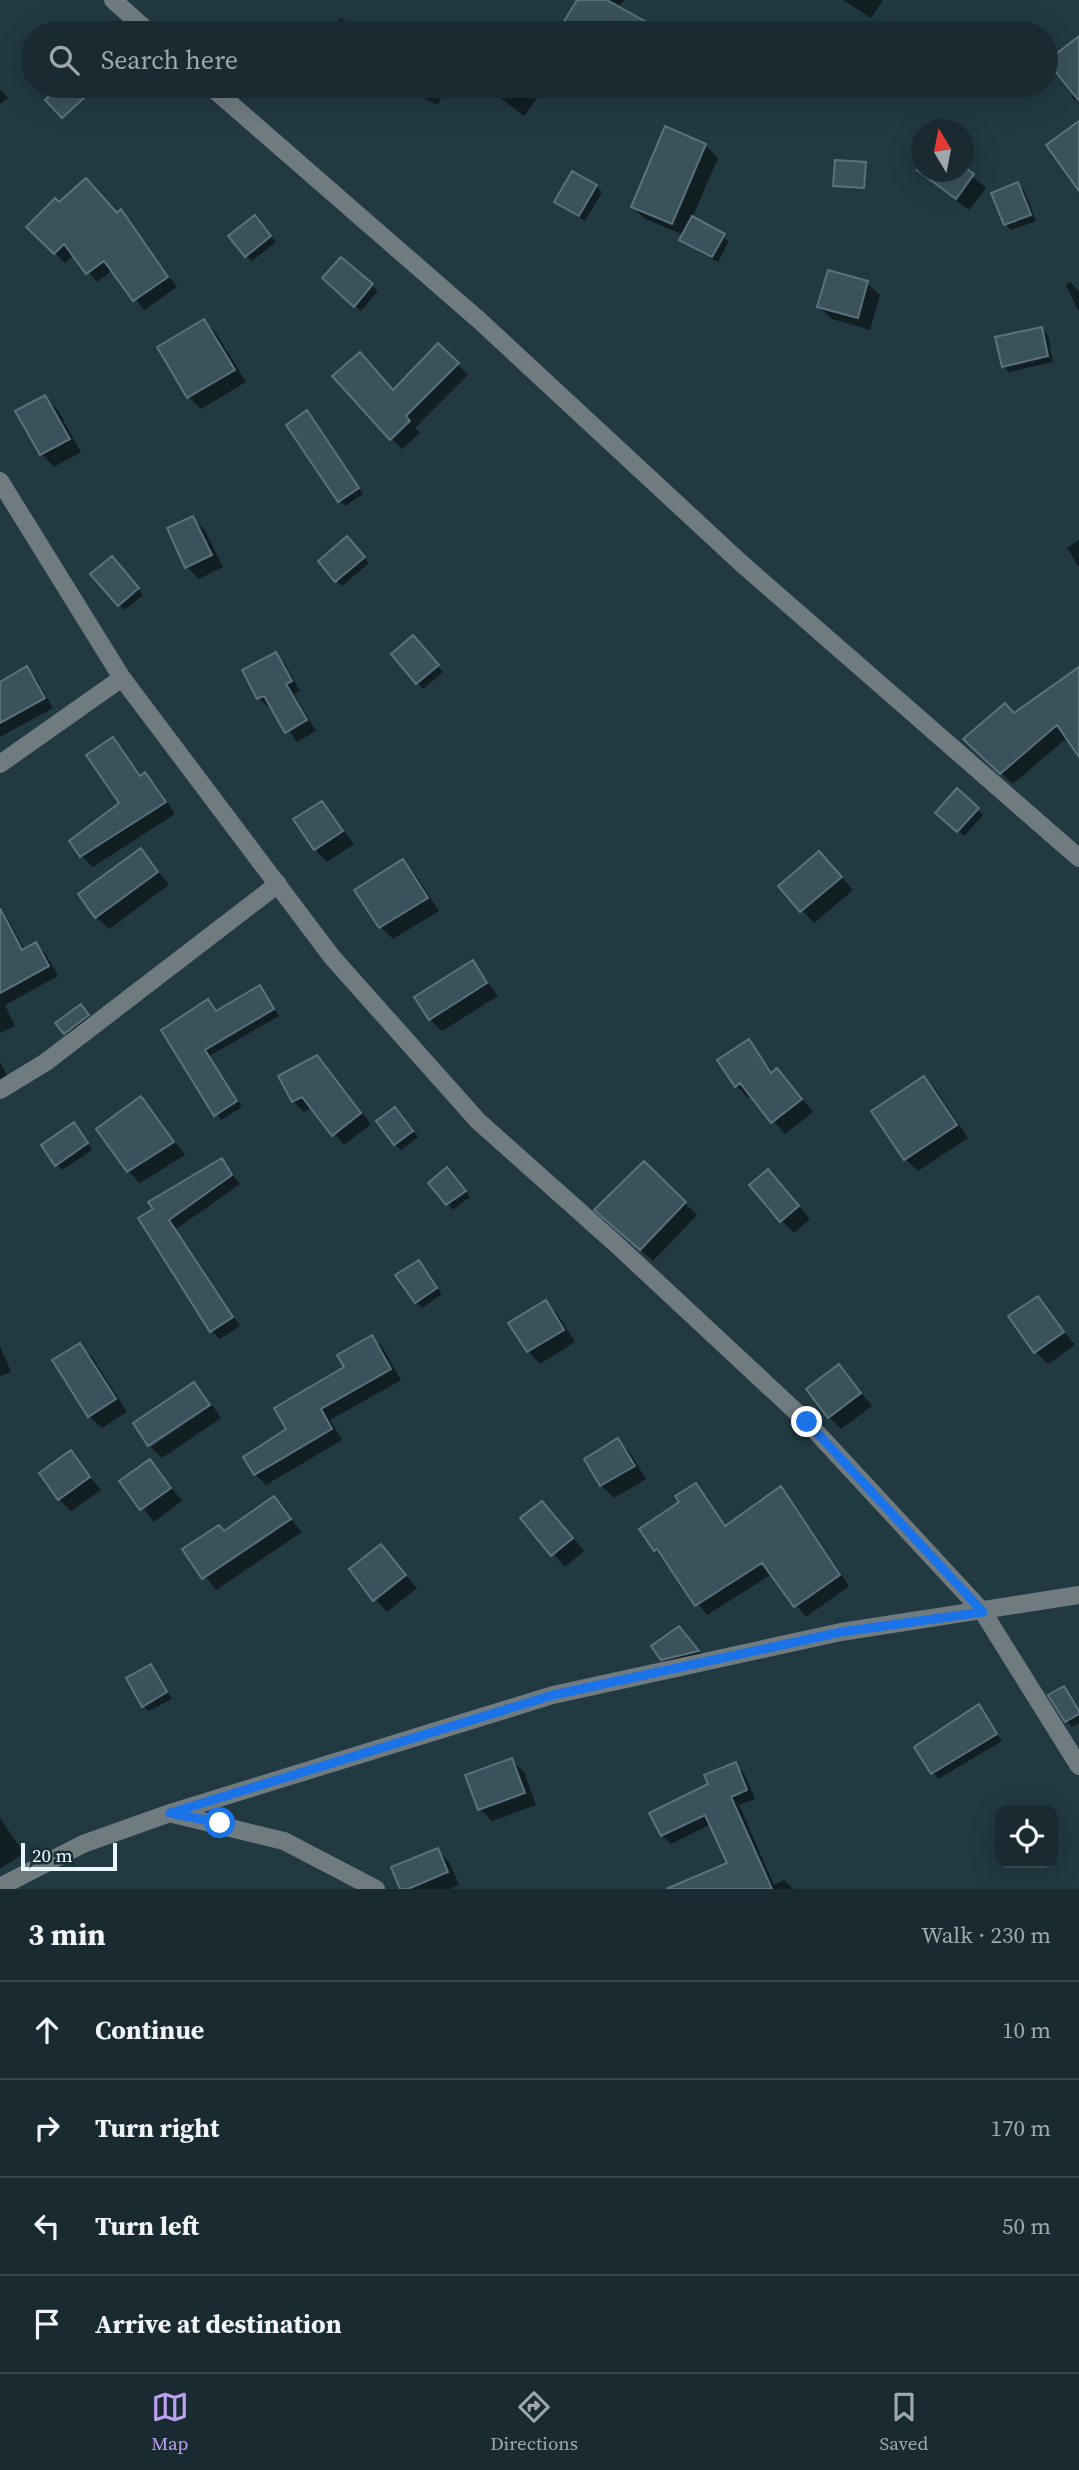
<!DOCTYPE html>
<meta charset="utf-8">
<style>
:root{--surface:#192b31;--page:#223339;--text:#f1f3f6;--muted:#9fa7ab;--line:#37474d;--accent:#bca0f2}
body{margin:0;font-family:"Source Serif 4",serif;background:var(--page);color:var(--text)}
.controls{position:absolute;right:21px;bottom:21px;display:grid;overflow:hidden;border-radius:14px;box-shadow:0 7px 28px #0002}
.controls button{width:63px;height:63px;display:grid;place-items:center;padding:0;border:0;border-bottom:2px solid var(--line);background:var(--surface);color:var(--text);font:35px sans-serif}
.compass{position:absolute;left:911px;top:119px;width:63px;height:63px;border-radius:50%;background:var(--surface);box-shadow:0 7px 28px #0002;rotate:350deg}
.scale{position:absolute;left:21px;bottom:18px;width:96px;box-sizing:border-box;padding-left:7px;border:4px solid #eaf8fd;border-top:0;font-size:19px;line-height:24px;white-space:nowrap;color:#eaf8fd;-webkit-text-stroke:5px #172e37;paint-order:stroke}
.stop{position:absolute;width:21px;height:21px;margin:-16px;border:5px solid #1a73e8;border-radius:50%;background:#fff}
.stop.end{background:#1a73e8;border-color:#fff;box-shadow:0 2px 7px #0008}
.list{margin:0;padding:0;list-style:none}
h2{display:flex;justify-content:space-between;align-items:center;height:91px;margin:0;padding:0 28px;font-size:30px}
h2 small{font-size:23px;font-weight:400;color:var(--muted)}
.list li{display:grid;grid-template-columns:46px 1fr auto;gap:21px;align-items:center;box-sizing:border-box;height:98px;padding:0 28px;border-top:2px solid var(--line)}
.list b{display:block;font-size:26px;white-space:nowrap}
.list em{font-size:23px;font-style:normal;color:var(--muted)}
.icon{flex:none;width:38px;height:38px;fill:none;stroke:currentColor;stroke-width:2;stroke-linecap:round;stroke-linejoin:round}
.map{position:relative;flex:none;width:1079px;height:1889px;overflow:hidden}
.search{position:absolute;background:var(--surface);box-shadow:0 7px 28px #0002;left:21px;right:21px;top:21px;height:77px;display:flex;align-items:center;gap:18px;box-sizing:border-box;padding:0 24px;border-radius:38px;color:var(--muted);font-size:26px}
.sheet{height:483px;background:var(--surface)}
nav{display:flex;justify-content:space-around;align-items:center;box-sizing:border-box;height:98px;border-top:2px solid var(--line);background:var(--surface);font-size:19px;color:var(--muted)}
nav a{display:grid;justify-items:center;gap:4px}
nav .on{color:var(--accent)}
.map>svg:first-child{display:block}
.shadow{fill:#0007}
.building{fill:#3a525b;stroke:#59727c;stroke-width:2}
.lines{fill:none;stroke-linecap:round;stroke-linejoin:round}
.minor{stroke:#707b7f;stroke-width:18}
.route{stroke:#1a73e8;stroke-width:9}
</style>
<div class="map">
<svg width="1079" height="1889" viewBox="0 0 1079 1889">
<rect width="100%" height="100%" fill="#213941"/>
<path class="shadow" d="M 579,0 L 625,0 L 617,8 L 663,33 L 559,33 Z
M 843,0 L 883,0 L 871,18 Z
M 341,18 L 358,33 L 327,33 Z
M 853,24 L 878,29 L 883,33 L 852,33 Z
M 1079,50 L 1079,104 L 1071,96 L 1075,93 Z
M 120,86 L 132,86 L 126,92 Z
M 397,86 L 447,86 L 438,105 Z
M 485,86 L 533,86 L 541,93 L 524,116 Z
M 0,89 L 8,98 L 0,104 Z
M 705,145 L 718,158 L 692,218 L 729,241 L 718,262 L 687,245 L 681,240 L 684,235 L 645,219 L 633,207 Z
M 922,167 L 922,172 L 964,172 L 964,169 L 986,188 L 969,210 L 932,182 L 919,170 Z
M 1018,184 L 1024,190 L 1036,221 L 1011,230 L 1005,224 Z
M 596,186 L 602,192 L 585,221 L 556,202 Z
M 59,205 L 117,215 L 121,212 L 177,287 L 144,310 L 113,270 L 97,282 L 74,254 L 65,263 L 29,227 Z
M 260,223 L 276,242 L 252,261 L 246,255 Z
M 1070,282 L 1079,292 L 1079,312 L 1066,285 Z
M 867,283 L 880,295 L 870,330 L 832,319 L 819,307 Z
M 330,284 L 372,285 L 378,291 L 361,311 Z
M 204,321 L 216,333 L 246,382 L 201,409 L 189,397 Z
M 1042,329 L 1048,335 L 1053,362 L 1009,372 L 1003,366 Z
M 438,345 L 468,375 L 415,428 L 420,433 L 402,449 L 391,438 L 393,391 Z
M 44,397 L 57,409 L 81,452 L 54,467 L 42,454 L 18,412 Z
M 307,412 L 363,494 L 345,506 L 339,500 Z
M 193,518 L 205,531 L 223,567 L 199,579 L 187,567 Z
M 1079,540 L 1079,567 L 1067,548 Z
M 353,544 L 369,563 L 342,586 L 336,580 Z
M 117,564 L 143,595 L 125,610 L 119,605 Z
M 419,643 L 443,672 L 423,689 L 393,655 Z
M 276,654 L 285,664 L 300,691 L 294,694 L 316,731 L 297,742 L 272,706 L 269,708 L 259,698 Z
M 27,668 L 36,678 L 53,708 L 0,737 L 0,684 Z
M 1079,681 L 1079,747 L 1068,737 L 1013,784 L 977,751 L 1015,715 Z
M 113,739 L 142,776 L 145,774 L 156,785 L 175,814 L 93,867 L 82,856 L 121,804 Z
M 957,791 L 983,815 L 964,836 L 943,818 Z
M 322,804 L 354,844 L 327,862 L 315,849 Z
M 141,850 L 169,885 L 109,929 L 96,917 Z
M 403,861 L 415,874 L 439,911 L 393,939 L 381,927 L 357,890 Z
M 831,865 L 853,890 L 814,923 L 780,886 Z
M 0,905 L 25,950 L 36,945 L 46,954 L 58,976 L 5,1005 L 15,1026 L 0,1033 Z
M 472,962 L 498,996 L 442,1031 L 430,1019 Z
M 260,987 L 279,1016 L 209,1056 L 242,1107 L 221,1120 L 163,1031 L 208,1001 L 217,1013 Z
M 87,1012 L 93,1021 L 71,1039 L 65,1033 Z
M 748,1041 L 774,1073 L 777,1071 L 789,1083 L 813,1112 L 785,1134 L 752,1096 L 748,1098 L 736,1085 Z
M 316,1057 L 371,1124 L 344,1145 L 312,1107 L 304,1112 L 293,1101 Z
M 0,1062 L 12,1085 L 0,1094 Z
M 923,1078 L 936,1090 L 968,1138 L 918,1171 L 905,1159 Z
M 141,1099 L 185,1155 L 140,1183 L 128,1171 Z
M 395,1109 L 418,1137 L 401,1150 L 395,1144 Z
M 79,1130 L 92,1150 L 62,1170 L 56,1164 Z
M 221,1160 L 240,1184 L 176,1229 L 240,1326 L 220,1339 L 211,1330 L 140,1219 Z
M 644,1163 L 697,1215 L 653,1261 L 609,1222 Z
M 453,1175 L 470,1197 L 453,1210 L 430,1183 Z
M 780,1184 L 810,1219 L 794,1233 L 782,1221 Z
M 418,1262 L 442,1294 L 422,1308 L 416,1302 Z
M 1037,1298 L 1075,1345 L 1048,1364 L 1036,1352 Z
M 545,1302 L 558,1315 L 575,1342 L 540,1364 L 528,1351 Z
M 372,1337 L 383,1348 L 401,1380 L 330,1420 L 342,1440 L 266,1485 L 255,1474 L 288,1429 Z
M 79,1345 L 92,1357 L 127,1412 L 102,1428 L 89,1416 Z
M 0,1346 L 11,1372 L 0,1376 Z
M 839,1366 L 872,1406 L 841,1429 L 829,1417 Z
M 212,1405 L 221,1418 L 162,1458 L 151,1447 Z
M 618,1440 L 630,1453 L 646,1479 L 614,1498 L 601,1485 L 586,1460 Z
M 70,1453 L 101,1490 L 71,1511 L 59,1499 Z
M 150,1461 L 182,1501 L 154,1522 L 122,1482 Z
M 696,1485 L 727,1527 L 781,1488 L 791,1499 L 849,1586 L 806,1617 L 772,1574 L 707,1615 L 655,1550 Z
M 273,1498 L 302,1532 L 216,1590 L 185,1550 L 225,1532 Z
M 554,1515 L 584,1551 L 565,1567 L 523,1519 Z
M 381,1546 L 417,1588 L 387,1612 L 375,1599 Z
M 679,1628 L 691,1640 L 709,1664 L 675,1671 L 662,1659 Z
M 151,1666 L 172,1699 L 149,1711 L 143,1706 Z
M 1064,1688 L 1079,1709 L 1079,1723 L 1072,1727 L 1050,1695 Z
M 978,1706 L 1002,1741 L 938,1779 L 917,1747 Z
M 511,1760 L 524,1772 L 536,1805 L 492,1821 L 480,1809 Z
M 735,1764 L 744,1773 L 755,1799 L 739,1805 L 774,1885 L 784,1880 L 793,1889 L 664,1889 L 729,1864 L 711,1824 L 671,1844 L 662,1835 L 710,1785 Z
M 0,1818 L 24,1853 L 0,1869 Z
M 437,1850 L 449,1862 L 459,1885 L 449,1889 L 402,1889 Z"/>
<path class="building" d="M 577,0 L 607,0 L 666,33 L 557,33 Z
M 1079,36 L 1079,101 L 1047,61 Z
M 60,86 L 97,86 L 62,118 L 45,100 Z
M 1079,121 L 1079,191 L 1046,145 Z
M 665,126 L 706,144 L 672,224 L 631,207 Z
M 835,160 L 866,162 L 864,188 L 833,186 Z
M 921,164 L 921,172 L 963,172 L 963,166 L 974,174 L 956,199 L 917,170 Z
M 572,171 L 597,185 L 579,216 L 554,202 Z
M 86,178 L 117,213 L 121,209 L 168,277 L 133,301 L 104,261 L 86,274 L 64,244 L 54,254 L 26,227 L 55,198 L 59,202 Z
M 1018,182 L 1031,215 L 1004,225 L 991,193 Z
M 255,215 L 271,236 L 245,257 L 228,236 Z
M 692,216 L 725,234 L 712,257 L 679,240 Z
M 341,257 L 373,284 L 354,307 L 322,278 Z
M 828,270 L 868,281 L 858,318 L 817,307 Z
M 204,319 L 235,370 L 187,398 L 157,347 Z
M 1042,327 L 1048,356 L 1002,367 L 995,337 Z
M 438,343 L 459,363 L 406,416 L 410,421 L 390,440 L 332,376 L 360,352 L 393,390 Z
M 45,395 L 70,439 L 40,455 L 15,411 Z
M 307,410 L 359,488 L 338,502 L 286,425 Z
M 193,516 L 212,555 L 185,568 L 167,528 Z
M 347,536 L 365,557 L 335,582 L 318,561 Z
M 112,556 L 139,588 L 118,606 L 90,574 Z
M 413,635 L 439,665 L 416,684 L 391,654 Z
M 276,652 L 292,681 L 286,684 L 307,720 L 285,733 L 264,696 L 257,699 L 242,670 Z
M 27,666 L 45,698 L 0,723 L 0,682 Z
M 1079,667 L 1079,757 L 1057,725 L 1000,774 L 963,739 L 1005,703 L 1014,713 Z
M 113,737 L 140,776 L 145,772 L 166,802 L 80,857 L 69,841 L 119,803 L 86,755 Z
M 957,788 L 979,808 L 957,832 L 935,813 Z
M 322,801 L 343,831 L 314,850 L 293,819 Z
M 141,848 L 158,872 L 95,918 L 78,894 Z
M 819,851 L 842,877 L 800,912 L 778,886 Z
M 403,859 L 428,898 L 379,928 L 354,890 Z
M 0,908 L 22,950 L 36,942 L 49,966 L 0,993 Z
M 473,960 L 487,983 L 429,1020 L 414,997 Z
M 260,985 L 274,1009 L 205,1050 L 237,1101 L 214,1116 L 161,1030 L 208,999 L 216,1011 Z
M 81,1004 L 89,1015 L 64,1034 L 55,1023 Z
M 749,1039 L 771,1073 L 777,1068 L 802,1099 L 771,1123 L 740,1083 L 735,1087 L 717,1060 Z
M 317,1055 L 361,1113 L 332,1136 L 302,1097 L 292,1102 L 278,1076 Z
M 924,1076 L 957,1125 L 904,1160 L 871,1111 Z
M 141,1096 L 174,1142 L 127,1172 L 96,1129 Z
M 395,1107 L 413,1131 L 394,1145 L 376,1121 Z
M 74,1122 L 88,1143 L 55,1166 L 41,1145 Z
M 222,1158 L 232,1175 L 169,1220 L 233,1317 L 210,1332 L 138,1218 L 153,1209 L 148,1202 Z
M 644,1161 L 686,1202 L 640,1250 L 594,1210 Z
M 447,1167 L 466,1191 L 446,1205 L 428,1183 Z
M 768,1169 L 799,1206 L 780,1222 L 749,1185 Z
M 419,1260 L 437,1288 L 415,1303 L 395,1275 Z
M 1038,1296 L 1064,1332 L 1034,1353 L 1008,1316 Z
M 546,1300 L 564,1330 L 527,1352 L 508,1323 Z
M 372,1335 L 391,1369 L 321,1409 L 332,1429 L 254,1475 L 243,1457 L 286,1429 L 274,1408 L 344,1367 L 337,1355 Z
M 80,1343 L 116,1399 L 88,1417 L 52,1360 Z
M 839,1364 L 861,1393 L 828,1418 L 806,1389 Z
M 194,1382 L 210,1405 L 148,1446 L 133,1423 Z
M 618,1438 L 635,1466 L 600,1486 L 584,1459 Z
M 71,1450 L 90,1477 L 58,1500 L 39,1473 Z
M 150,1459 L 171,1488 L 140,1510 L 119,1481 Z
M 696,1483 L 725,1526 L 781,1486 L 840,1575 L 794,1607 L 762,1563 L 695,1606 L 657,1549 L 654,1551 L 639,1529 L 679,1502 L 675,1496 Z
M 274,1496 L 291,1519 L 202,1579 L 182,1549 L 219,1525 L 224,1531 Z
M 542,1501 L 573,1538 L 551,1556 L 520,1518 Z
M 381,1544 L 406,1575 L 373,1601 L 349,1569 Z
M 679,1626 L 699,1651 L 661,1660 L 651,1646 Z
M 151,1664 L 167,1692 L 142,1707 L 126,1678 Z
M 1064,1686 L 1079,1711 L 1079,1714 L 1065,1722 L 1048,1695 Z
M 979,1704 L 997,1734 L 931,1774 L 914,1747 Z
M 512,1758 L 525,1793 L 478,1810 L 465,1775 Z
M 736,1762 L 747,1790 L 731,1797 L 772,1889 L 666,1889 L 727,1863 L 705,1815 L 661,1836 L 649,1813 L 708,1784 L 704,1775 Z
M 438,1848 L 448,1872 L 408,1889 L 400,1889 L 391,1867 Z"/>
<g class="lines">
<path class="minor" d="M 113,0 L 150,33
M 210,86 L 480,321 L 741,563 L 1079,858
M 0,481 L 122,678 L 332,957 L 478,1121 L 616,1244 L 807,1422 L 983,1612 L 1079,1766
M 0,764 L 122,678
M 0,1090 L 46,1062 L 278,884
M 173,1814 L 284,1841 L 376,1889
M 0,1887 L 83,1844 L 170,1813 L 553,1695 L 841,1632 L 1079,1595"/>
</g>
<g class="lines">
<path class="route" d="M 220,1823 L 170,1813 L 553,1695 L 841,1632 L 983,1612 L 807,1422"/>
</g>
</svg>
<div class="controls">
<button><svg class="icon" aria-label="locate" viewBox="0 0 24 24"><circle cx="12" cy="12" r="6"/><path d="M12 2v4M12 18v4M2 12h4M18 12h4"/></svg></button>
</div>
<svg class="compass" viewBox="-18 -18 36 36"><path d="M0-13l5 13h-10z" fill="#e53935"/><path d="M0 13l5-13h-10z" fill="#9fa7ab"/></svg>
<div class="scale">20 m</div>
<div class="stop" style="left:220px;top:1823px"></div>
<div class="stop end" style="left:807px;top:1422px"></div>
<div class="search"><svg class="icon" aria-label="search" viewBox="0 0 24 24"><circle cx="10" cy="10" r="6"/><path d="M15 15l6 6"/></svg>Search here</div>
</div>
<section class="sheet">
<h2>3 min<small>Walk · 230 m</small></h2>
<ul class="list">
<li><svg class="icon" aria-label="ahead" viewBox="0 0 24 24"><path d="M12 20V5M6 11l6-6 6 6"/></svg><div><b>Continue</b></div><em>10 m</em></li>
<li><svg class="icon" aria-label="right" viewBox="0 0 24 24"><path d="M7 20v-9h11M14 6l5 5-5 5"/></svg><div><b>Turn right</b></div><em>170 m</em></li>
<li><svg class="icon" aria-label="left" viewBox="0 0 24 24"><path d="M17 20v-9H6M10 6l-5 5 5 5"/></svg><div><b>Turn left</b></div><em>50 m</em></li>
<li><svg class="icon" aria-label="arrive" viewBox="0 0 24 24"><path d="M6 21V4h12l-3 4 3 4H6"/></svg><div><b>Arrive at destination</b></div></li>
</ul>
</section>
<nav>
<a class="on"><svg class="icon" aria-label="map" viewBox="0 0 24 24"><path d="M3 6l6-2 6 2 6-2v14l-6 2-6-2-6 2zM9 4v14M15 6v14"/></svg>Map</a>
<a><svg class="icon" aria-label="directions" viewBox="0 0 24 24"><path d="M12 3l9 9-9 9-9-9zM9 14v-3h6M13 9l2 2-2 2"/></svg>Directions</a>
<a><svg class="icon" aria-label="saved" viewBox="0 0 24 24"><path d="M7 4h10v16l-5-4-5 4z"/></svg>Saved</a>
</nav>
